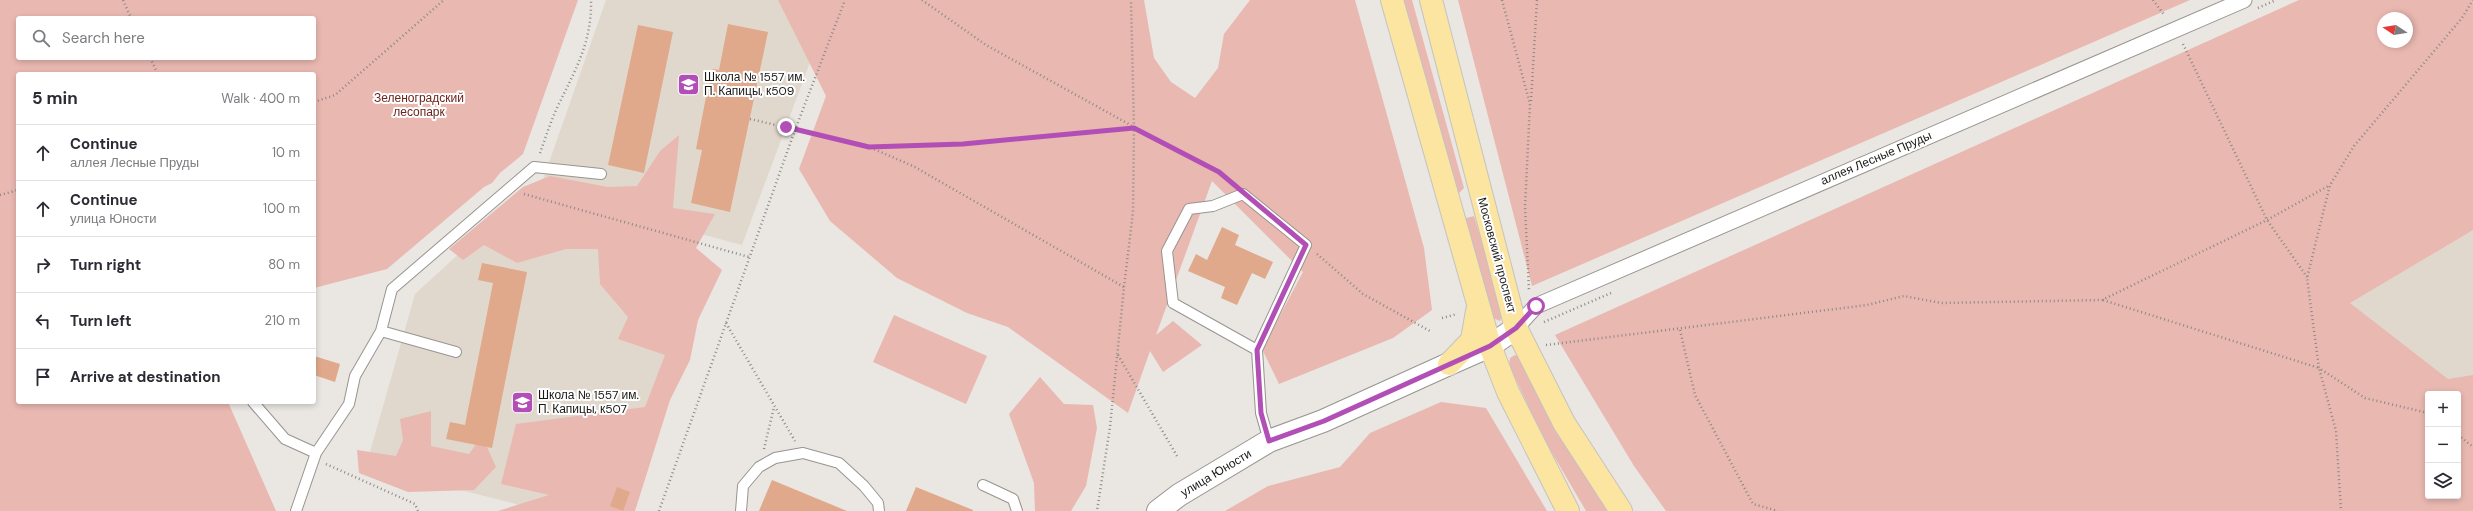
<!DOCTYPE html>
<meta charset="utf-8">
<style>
:root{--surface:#fff;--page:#f2f2f3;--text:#2b2b33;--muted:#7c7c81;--line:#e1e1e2}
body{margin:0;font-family:"DM Sans",sans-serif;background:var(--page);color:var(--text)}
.controls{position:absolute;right:12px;bottom:12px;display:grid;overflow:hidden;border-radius:4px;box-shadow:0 2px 6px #0003}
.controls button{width:36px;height:36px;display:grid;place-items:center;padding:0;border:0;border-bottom:1px solid var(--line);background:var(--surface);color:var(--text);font:20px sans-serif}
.compass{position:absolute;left:2377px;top:12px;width:36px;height:36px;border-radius:50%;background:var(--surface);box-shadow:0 2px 6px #0003;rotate:282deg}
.stop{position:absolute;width:12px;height:12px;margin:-9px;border:3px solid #b24fb6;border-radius:50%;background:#fff}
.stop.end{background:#b24fb6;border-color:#fff;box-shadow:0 1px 4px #0008}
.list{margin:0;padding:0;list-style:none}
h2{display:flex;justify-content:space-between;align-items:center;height:52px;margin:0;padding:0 16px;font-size:17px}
h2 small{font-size:13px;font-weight:400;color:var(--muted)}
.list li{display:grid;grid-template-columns:26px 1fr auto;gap:12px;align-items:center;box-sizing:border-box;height:56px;padding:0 16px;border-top:1px solid var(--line)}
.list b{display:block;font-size:15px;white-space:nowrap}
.list p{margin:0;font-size:13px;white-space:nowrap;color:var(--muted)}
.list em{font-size:13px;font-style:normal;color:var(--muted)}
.icon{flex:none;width:22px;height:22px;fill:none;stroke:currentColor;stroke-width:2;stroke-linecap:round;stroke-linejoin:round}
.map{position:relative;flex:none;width:2473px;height:511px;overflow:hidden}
.search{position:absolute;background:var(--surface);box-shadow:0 2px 6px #0003;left:16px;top:16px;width:300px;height:44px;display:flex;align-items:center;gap:10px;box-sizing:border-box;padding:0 14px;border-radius:4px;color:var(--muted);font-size:15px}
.panel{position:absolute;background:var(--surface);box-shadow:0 2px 6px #0003;left:16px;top:72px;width:300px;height:332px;border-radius:4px}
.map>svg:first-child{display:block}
.built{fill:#e1d8cd}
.green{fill:#e9b8b1;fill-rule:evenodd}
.building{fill:#e0a98b}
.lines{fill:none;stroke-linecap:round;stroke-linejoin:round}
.service-casing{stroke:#989490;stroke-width:12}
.pedestrian-casing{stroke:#989490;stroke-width:17}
.tertiary-casing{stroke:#989490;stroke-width:24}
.primary-casing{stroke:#c3c3c2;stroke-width:24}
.path{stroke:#8b8985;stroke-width:2.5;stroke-dasharray:1 3;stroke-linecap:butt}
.service{stroke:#fff;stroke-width:10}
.pedestrian{stroke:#fff;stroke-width:15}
.tertiary{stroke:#fff;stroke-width:22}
.primary{stroke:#fbe5a0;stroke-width:22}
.route{stroke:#b24fb6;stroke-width:5}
.labels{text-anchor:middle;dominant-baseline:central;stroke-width:4;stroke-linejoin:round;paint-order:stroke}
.poi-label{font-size:12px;fill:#191816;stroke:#fff;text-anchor:start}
.park-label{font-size:12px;fill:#6d231d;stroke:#fff}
.street-label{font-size:12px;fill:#191816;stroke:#fff}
</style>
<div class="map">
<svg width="2473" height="511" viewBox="0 0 2473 511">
<rect width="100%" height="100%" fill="#eae6e1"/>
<path class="built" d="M 606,0 L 833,0 L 742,245 L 539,191 Z
M 2473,120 L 2473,410 L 2458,394 L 2428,394 L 2314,363 L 2359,209 Z
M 512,205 L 707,258 L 625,511 L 543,511 L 366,466 L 415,294 Z"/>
<path class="green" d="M 0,0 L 578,0 L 523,154 L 500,173 L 492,183 L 484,187 L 387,269 L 314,288 L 314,74 L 18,74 L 18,402 L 228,402 L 276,511 L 0,511 ZM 18,18 L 314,18 L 314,58 L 18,58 Z
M 778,0 L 1144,0 L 1154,58 L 1171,82 L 1195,98 L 1218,68 L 1224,34 L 1250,0 L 1355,0 L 1424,248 L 1432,310 L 1393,338 L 1279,384 L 1262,349 L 1303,272 L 1212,181 L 1156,335 L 1173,321 L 1202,345 L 1163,372 L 1150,351 L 1128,413 L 1008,327 L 967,313 L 897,278 L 830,221 L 799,169 L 826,96 Z
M 1402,0 L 1412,0 L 1464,188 L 1459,193 L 1455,191 Z
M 1458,0 L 2190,0 L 1532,286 Z
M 2299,0 L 2473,0 L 2473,230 L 2350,303 L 2448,379 L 2473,375 L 2473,511 L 1666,511 L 1634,466 L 1555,335 ZM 2383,18 L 2407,18 L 2407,42 L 2383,42 ZM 2428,394 L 2458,394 L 2458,496 L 2428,496 Z
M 679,135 L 673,208 L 715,214 L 696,248 L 722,270 L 698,320 L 690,360 L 670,400 L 635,511 L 498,511 L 549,495 L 501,484 L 516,424 L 645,407 L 665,355 L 618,339 L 628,317 L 600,284 L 598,249 L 566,249 L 517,263 L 484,245 L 463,260 L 449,249 L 523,187 L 550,176 L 608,187 L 637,186 L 660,151 Z
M 1474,216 L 1503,312 L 1500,321 L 1493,318 L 1463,219 Z
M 894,315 L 987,356 L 966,404 L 873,362 Z
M 1515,355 L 1522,358 L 1607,505 L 1606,511 L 1586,511 L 1544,439 L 1509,365 L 1510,358 Z
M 1040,377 L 1064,404 L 1093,405 L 1097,428 L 1086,486 L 1071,511 L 1035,511 L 1034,483 L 1009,414 Z
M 1441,402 L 1486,408 L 1547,511 L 1225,511 L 1268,486 L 1340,467 L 1370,433 Z
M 431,411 L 431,446 L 469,454 L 482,436 L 496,467 L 474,490 L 408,492 L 359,473 L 357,450 L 396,456 L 403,440 L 400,419 Z"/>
<path class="building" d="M 728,24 L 768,32 L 730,212 L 691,203 L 702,150 L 696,149 L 705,102 L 713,69 L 719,70 Z
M 638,25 L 673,32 L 644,173 L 608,165 Z
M 1222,227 L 1239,235 L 1235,245 L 1273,262 L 1265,279 L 1252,273 L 1237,305 L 1221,298 L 1225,287 L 1188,271 L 1196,254 L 1207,260 Z
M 482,263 L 527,272 L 492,448 L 446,439 L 450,422 L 465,425 L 493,283 L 478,280 Z
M 314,356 L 340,364 L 335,382 L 314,375 Z
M 772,480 L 847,511 L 759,511 Z
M 617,487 L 630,492 L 623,511 L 610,506 Z
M 916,487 L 973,510 L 973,511 L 906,511 Z"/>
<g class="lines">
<defs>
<path id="service" d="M 381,331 L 456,352
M 1257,350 L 1306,245 L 1243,194 L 1213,206 L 1189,209 L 1167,251 L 1173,303 L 1257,350 L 1261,413 L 1269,441
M 253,402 L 285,439 L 316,453
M 983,485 L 1013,499 L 1017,511
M 296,511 L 316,453 L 349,404 L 355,376 L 381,331 L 392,289 L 534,167 L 601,174
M 741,511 L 743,486 L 759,467 L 775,458 L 803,453 L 839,463 L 864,486 L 878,503 L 879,511"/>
<path id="pedestrian" d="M 1516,328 L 1536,306 L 2244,0"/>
<path id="tertiary" d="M 1158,511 L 1179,495 L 1269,441 L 1323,421 L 1449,364 L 1490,346 L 1516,328"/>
<path id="primary" d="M 1392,0 L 1490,346 L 1508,392 L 1568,511
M 1431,0 L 1516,328 L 1564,423 L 1621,511
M 1449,364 L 1472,340 L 1477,311"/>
</defs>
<use href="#service" class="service-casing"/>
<use href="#pedestrian" class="pedestrian-casing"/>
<use href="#tertiary" class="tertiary-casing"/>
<use href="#primary" class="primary-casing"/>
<path class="path" d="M 123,0 L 131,18
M 922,0 L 986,45 L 1134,127
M 1502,0 L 1530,104 L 1525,207 L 1529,291
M 2153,0 L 2165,16
M 2258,8 L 2276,0
M 2183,44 L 2267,220 L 2307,277
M 150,58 L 158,74
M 1531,101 L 1537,0
M 314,102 L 335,95 L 444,0
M 750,119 L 869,147 L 913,166 L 1124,287 L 1110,427 L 1097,511
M 871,147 L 963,144 L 1134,128 L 1219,172 L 1232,184
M 540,153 C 545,139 550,124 556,110 C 574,72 592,44 591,0
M 524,194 L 749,257
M 0,195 L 18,190
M 1317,254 L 1363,294 L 1430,331
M 1124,287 L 1133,212 L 1134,128 L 1131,0
M 2103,300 L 2319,368 L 2336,431 L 2341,511
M 1442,318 L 1457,314
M 1544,322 L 1611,293
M 726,323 L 795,441
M 1680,330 L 1695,395 L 1753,504 L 1778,511
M 1546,345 L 1867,305 L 1904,296 L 1941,303 L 2102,300 L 2267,220 L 2330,185
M 1118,355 L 1177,456
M 2428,413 L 2365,398 L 2319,368 L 2307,278 L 2330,185 L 2354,146 L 2462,18 L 2473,0
M 2458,435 L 2473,447
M 764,449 L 774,407
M 326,464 L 415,504 L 418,511
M 659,511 L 795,130 L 845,0"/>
<use href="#service" class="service"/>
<use href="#pedestrian" class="pedestrian"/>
<use href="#tertiary" class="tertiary"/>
<use href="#primary" class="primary"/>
</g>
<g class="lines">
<path class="route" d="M 786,127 L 869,147 L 963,144 L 1134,128 L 1219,172 L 1306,245 L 1257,350 L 1261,413 L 1269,441 L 1324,421 L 1490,346 L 1516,328 L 1536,306"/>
</g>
<defs>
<symbol id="school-square" viewBox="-11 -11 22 22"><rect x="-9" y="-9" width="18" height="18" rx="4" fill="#b24fb6" stroke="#fff"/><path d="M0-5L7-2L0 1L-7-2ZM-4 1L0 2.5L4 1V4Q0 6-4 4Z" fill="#fff"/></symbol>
</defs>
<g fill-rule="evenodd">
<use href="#school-square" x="676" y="72" width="25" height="25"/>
<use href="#school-square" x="510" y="390" width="25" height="25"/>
</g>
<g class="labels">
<g class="poi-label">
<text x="704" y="77">Школа № 1557 им.<tspan x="704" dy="14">П. Капицы, к509</tspan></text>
<text x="538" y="395">Школа № 1557 им.<tspan x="538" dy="14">П. Капицы, к507</tspan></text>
</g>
<g class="park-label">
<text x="419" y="98">Зеленоградский<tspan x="419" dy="14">лесопарк</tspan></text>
</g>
<g class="street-label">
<text transform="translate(1876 158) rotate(-23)">аллея Лесные Пруды</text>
<text transform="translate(1497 255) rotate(75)">Московский проспект</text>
<text transform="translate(1216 473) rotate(-31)">улица Юности</text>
</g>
</g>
</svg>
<div class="controls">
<button>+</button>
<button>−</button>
<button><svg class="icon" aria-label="layers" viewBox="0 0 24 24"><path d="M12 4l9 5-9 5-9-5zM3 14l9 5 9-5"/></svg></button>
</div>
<svg class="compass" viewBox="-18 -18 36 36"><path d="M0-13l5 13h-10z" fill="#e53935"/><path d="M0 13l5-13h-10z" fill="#7c7c81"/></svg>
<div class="stop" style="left:1536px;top:306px"></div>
<div class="stop end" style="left:786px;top:127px"></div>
<div class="search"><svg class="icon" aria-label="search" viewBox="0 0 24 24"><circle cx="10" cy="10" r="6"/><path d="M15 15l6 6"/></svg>Search here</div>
<section class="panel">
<h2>5 min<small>Walk · 400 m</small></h2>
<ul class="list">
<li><svg class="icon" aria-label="ahead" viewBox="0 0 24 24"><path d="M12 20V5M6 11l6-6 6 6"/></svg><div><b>Continue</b><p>аллея Лесные Пруды</p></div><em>10 m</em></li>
<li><svg class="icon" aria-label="ahead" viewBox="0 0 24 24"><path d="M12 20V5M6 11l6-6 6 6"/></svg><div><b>Continue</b><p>улица Юности</p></div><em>100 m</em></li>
<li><svg class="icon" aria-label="right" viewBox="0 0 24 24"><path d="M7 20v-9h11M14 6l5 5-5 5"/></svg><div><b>Turn right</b></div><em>80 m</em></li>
<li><svg class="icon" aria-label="left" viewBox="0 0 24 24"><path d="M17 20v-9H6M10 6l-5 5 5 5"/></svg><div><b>Turn left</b></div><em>210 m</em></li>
<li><svg class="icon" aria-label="arrive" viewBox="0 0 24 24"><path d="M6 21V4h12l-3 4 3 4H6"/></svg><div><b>Arrive at destination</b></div></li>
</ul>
</section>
</div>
